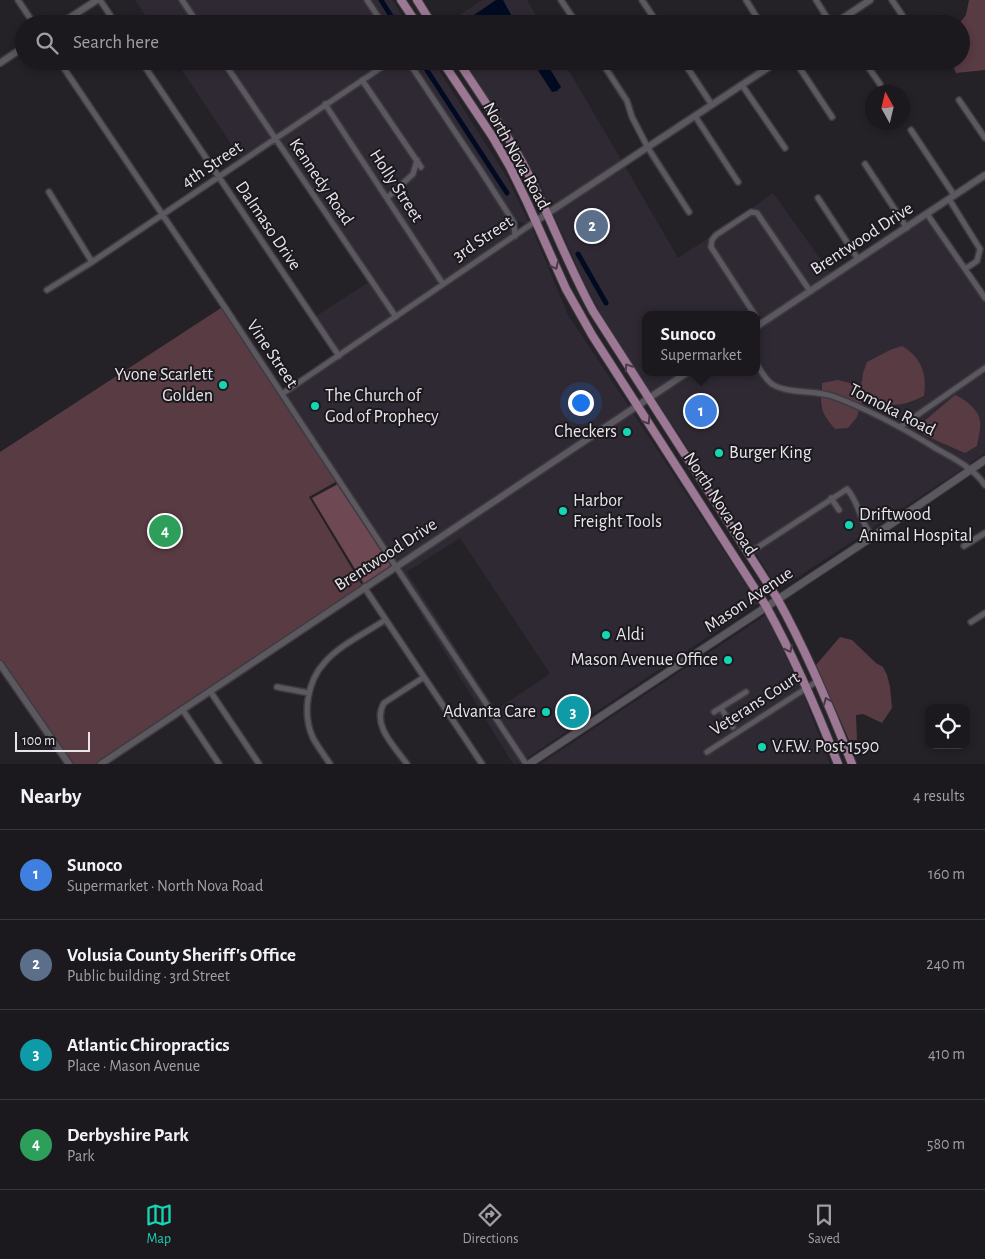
<!DOCTYPE html>
<meta charset="utf-8">
<style>
:root{--surface:#1b191d;--page:#242226;--text:#f1f3f6;--muted:#a0a0a4;--line:#39383b;--accent:#15d5b3}
body{margin:0;font-family:"Alegreya Sans",sans-serif;background:var(--page);color:var(--text)}
.controls{position:absolute;right:15px;bottom:15px;display:grid;overflow:hidden;border-radius:10px;box-shadow:0 2px 8px #0003}
.controls button{width:45px;height:45px;display:grid;place-items:center;padding:0;border:0;border-bottom:1px solid var(--line);background:var(--surface);color:var(--text);font:25px sans-serif}
.compass{position:absolute;left:865px;top:85px;width:45px;height:45px;border-radius:50%;background:var(--surface);box-shadow:0 2px 8px #0003;rotate:352deg}
.scale{position:absolute;left:15px;bottom:12px;width:75px;box-sizing:border-box;padding-left:5px;border:2px solid #e7e5e9;border-top:0;font-size:14px;line-height:18px;white-space:nowrap;color:#e7e5e9;-webkit-text-stroke:4px #1b181e;paint-order:stroke}
.you{position:absolute;left:580px;top:402px;width:18px;height:18px;margin:-12px;border:4px solid #fff;border-radius:50%;background:#1a73e8;box-shadow:0 0 0 8px #1a73e833}
.badge{display:grid;place-items:center;width:32px;height:32px;border-radius:50%;background:var(--accent);color:#fff;font-size:16px;font-weight:700}
.pin{position:absolute;translate:-50% -50%;border:2px solid #fff;box-shadow:0 1px 5px #0006}
.popup{position:absolute;left:642px;top:311px;width:118px;height:65px;box-sizing:border-box;display:grid;place-content:center;border-radius:10px;background:var(--surface);filter:drop-shadow(0 1px 4px #0005);font-size:16px;white-space:nowrap;color:var(--muted)}
.popup b{font-size:19px;color:var(--text)}
.popup::after{content:'';position:absolute;left:50%;top:100%;margin-left:-10px;border:10px solid transparent;border-top-color:var(--surface)}
.list{margin:0;padding:0;list-style:none}
h2{display:flex;justify-content:space-between;align-items:center;height:65px;margin:0;padding:0 20px;font-size:21px}
h2 small{font-size:16px;font-weight:400;color:var(--muted)}
.list li{display:grid;grid-template-columns:32px 1fr auto;gap:15px;align-items:center;box-sizing:border-box;height:90px;padding:0 20px;border-top:1px solid var(--line)}
.list b{display:block;font-size:19px;white-space:nowrap}
.list p{margin:0;font-size:16px;white-space:nowrap;color:var(--muted)}
.list em{font-size:16px;font-style:normal;color:var(--muted)}
.icon{flex:none;width:28px;height:28px;fill:none;stroke:currentColor;stroke-width:2;stroke-linecap:round;stroke-linejoin:round}
.map{position:relative;flex:none;width:985px;height:764px;overflow:hidden}
.search{position:absolute;background:var(--surface);box-shadow:0 2px 8px #0003;left:15px;right:15px;top:15px;height:55px;display:flex;align-items:center;gap:12px;box-sizing:border-box;padding:0 18px;border-radius:28px;color:var(--muted);font-size:19px}
.sheet{height:425px;background:var(--surface)}
nav{display:flex;justify-content:space-around;align-items:center;box-sizing:border-box;height:70px;border-top:1px solid var(--line);background:var(--surface);font-size:14px;color:var(--muted)}
nav a{display:grid;justify-items:center;gap:2px}
nav .on{color:var(--accent)}
.map>svg:first-child{display:block}
.built{fill:#2f2934;fill-rule:evenodd}
.green{fill:#593b43}
.forest{fill:#6e4852}
.water{fill:#000b22}
.lines{fill:none;stroke-linecap:round;stroke-linejoin:round}
.canal{stroke:#000b22;stroke-width:5}
.minor-casing{stroke:#3e3b40;stroke-width:8}
.tertiary-casing{stroke:#3e3b40;stroke-width:9}
.secondary-casing{stroke:#3e3b40;stroke-width:9}
.primary-casing{stroke:#3e3b40;stroke-width:10}
.minor{stroke:#5c5860;stroke-width:5}
.tertiary{stroke:#5c5860;stroke-width:6}
.secondary{stroke:#5c5860;stroke-width:7}
.primary{stroke:#9c7895;stroke-width:8}
.oneway{stroke:#483a48}
.poi-dot{fill:#15d5b3;stroke:#1b181e;stroke-width:2}
.labels{text-anchor:middle;dominant-baseline:central;stroke-width:4;stroke-linejoin:round;paint-order:stroke}
.street-label{font-size:18px;fill:#e7e5e9;stroke:#1b181e}
.poi-label{font-size:18px;fill:#e7e5e9;stroke:#1b181e;text-anchor:start}
</style>
<div class="map">
<svg width="985" height="764" viewBox="0 0 985 764">
<rect width="100%" height="100%" fill="#242127"/>
<path class="built" d="M 135,0 L 179,0 L 195,24 L 151,24 Z
M 185,0 L 364,0 L 380,24 L 201,24 Z
M 370,0 L 392,0 L 408,24 L 386,24 Z
M 482,0 L 496,0 L 461,24 L 446,24 Z
M 503,0 L 527,0 L 541,24 L 516,24 Z
M 176,61 L 220,61 L 271,138 L 241,159 Z
M 226,61 L 385,61 L 276,135 Z
M 396,61 L 405,61 L 479,172 L 511,223 L 512,228 L 512,234 L 444,280 L 329,105 L 362,84 L 421,171 L 425,167 L 366,81 Z
M 411,61 L 433,61 L 508,179 L 529,223 L 526,224 L 515,220 L 483,169 Z
M 462,61 L 532,61 L 553,92 L 561,87 L 545,61 L 563,61 L 622,161 L 550,208 L 540,182 Z
M 325,108 L 440,283 L 397,314 L 279,140 Z
M 625,166 L 678,258 L 713,235 L 710,240 L 709,249 L 752,315 L 646,315 L 646,372 L 683,372 L 651,393 L 602,316 L 584,282 L 553,213 Z
M 773,193 L 831,274 L 811,287 L 759,211 L 750,210 L 738,218 Z
M 752,215 L 756,216 L 806,290 L 762,319 L 714,246 L 718,238 Z
M 927,218 L 985,303 L 985,365 L 900,423 L 861,404 L 873,400 L 893,405 L 910,403 L 924,396 L 863,373 L 861,387 L 822,383 L 822,391 L 789,386 L 774,382 L 766,374 L 756,358 L 756,330 Z
M 532,228 L 568,315 L 630,408 L 396,562 L 286,395 L 396,321 Z
M 369,282 L 392,317 L 339,352 L 316,316 Z
M 756,368 L 762,377 L 773,388 L 788,392 L 821,396 L 820,407 L 857,417 L 859,410 L 869,413 L 899,429 L 964,468 L 871,529 L 864,518 L 861,506 L 855,494 L 846,485 L 752,547 L 655,398 L 693,372 L 756,372 Z
M 985,372 L 985,453 L 969,464 L 906,426 Z
M 633,413 L 758,603 L 526,759 L 400,567 ZM 460,538 L 549,672 L 548,675 L 496,710 L 407,572 Z
M 846,492 L 851,497 L 856,508 L 860,520 L 867,532 L 801,575 L 778,589 L 755,552 L 831,502 L 839,513 L 843,510 L 835,499 Z
M 394,570 L 522,762 L 520,764 L 513,764 Z
M 766,615 L 801,688 L 703,751 L 706,756 L 803,693 L 830,764 L 540,764 ZM 748,689 L 750,694 L 725,709 L 737,728 L 732,731 L 720,712 L 713,716 L 711,711 Z"/>
<path class="green" d="M 969,0 L 985,0 L 985,70 L 956,73 L 951,61 L 961,61 L 961,24 L 959,24 L 966,15 Z
M 224,306 L 339,480 L 309,497 L 363,587 L 101,764 L 69,764 L 0,664 L 0,452 Z
M 902,346 C 922,358 927,374 924,396 C 914,401 904,405 893,405 C 879,403 875,398 861,404 L 830,392 L 822,391 L 822,383 L 838,380 L 861,386 L 863,373 L 867,362 L 890,350 Z
M 955,395 C 965,399 979,410 980,421 C 981,429 978,439 977,446 L 965,453 L 924,435 L 921,424 Z
M 821,396 L 829,398 L 859,410 L 857,417 L 848,428 L 835,429 C 826,418 820,411 821,396 Z
M 840,637 L 852,640 L 876,663 L 883,667 L 887,675 L 890,687 L 892,708 L 882,723 L 863,714 L 856,715 L 857,740 L 849,740 L 816,665 Z"/>
<path class="forest" d="M 338,484 L 391,566 L 364,584 L 312,498 Z"/>
<path class="water" d="M 496,0 L 503,0 L 516,24 L 461,24 Z
M 532,61 L 545,61 L 561,87 L 557,91 L 552,92 Z"/>
<g class="lines">
<path class="canal" d="M 381,0 L 396,24
M 421,61 L 507,193
M 578,254 L 606,303"/>
<defs>
<path id="minor" d="M 18,0 L 34,24
M 100,0 L 116,24
M 182,0 L 198,24
M 367,0 L 383,24
M 561,0 L 577,24
M 642,0 L 658,24
M 746,0 L 761,24
M 816,0 L 831,24
M 892,0 L 908,24
M 59,61 L 224,306 L 526,764
M 141,61 L 339,356
M 223,61 L 396,317
M 408,61 L 481,171 L 514,223 L 515,236
M 601,61 L 627,101 L 632,117 L 648,148 L 689,212
M 683,61 L 712,105
M 795,61 L 832,117
M 864,61 L 880,84
M 362,80 L 421,167
M 742,85 L 785,148
M 959,100 L 985,138
M 325,104 L 443,284
M 695,116 L 738,182
M 911,130 L 954,195
M 865,164 L 907,228
M 49,192 L 92,262
M 387,198 L 413,174 L 417,160
M 818,198 L 858,259
M 949,199 L 980,249 L 977,261 L 965,269
M 927,214 L 985,298
M 47,290 L 92,262 L 391,61
M 755,315 L 711,247 L 712,240 L 716,235 L 751,212 L 757,213 L 810,291
M 756,363 C 761,371 765,379 772,384 C 787,394 815,390 832,396 C 869,409 903,428 937,449 C 955,459 973,468 985,485
M 282,394 L 536,221
M 900,427 L 985,368
M 831,498 L 839,510
M 964,546 L 985,533
M 749,553 L 847,489 C 855,498 857,507 862,518 C 864,525 869,531 872,537
M 364,587 L 482,764
M 971,622 L 985,613
M 277,687 L 309,693
M 210,691 L 259,764
M 721,708 L 733,727
M 182,709 L 219,764
M 714,712 L 746,692
M 707,752 L 819,680
M 330,764 C 324,755 318,747 313,738 C 302,714 307,681 325,662 C 341,644 366,633 385,620
M 407,764 C 395,747 371,725 384,703 L 424,677"/>
<path id="tertiary" d="M 60,24 L 97,0
M 834,24 L 870,0
M 0,63 L 24,47
M 536,221 L 778,61
M 756,327 L 985,175
M 0,664 L 69,764
M 101,764 L 688,372"/>
<path id="secondary" d="M 529,764 L 872,537 L 985,460"/>
<path id="primary" d="M 401,0 L 417,24
M 417,0 L 432,24
M 442,61 L 492,136 L 510,167 L 527,202 L 566,289 L 592,335 L 766,606 C 794,657 817,710 838,764
M 458,61 C 480,94 503,127 522,162 C 548,210 566,262 593,311 L 777,598 C 807,652 830,707 852,764"/>
</defs>
<use href="#minor" class="minor-casing"/>
<use href="#tertiary" class="tertiary-casing"/>
<use href="#secondary" class="secondary-casing"/>
<use href="#primary" class="primary-casing"/>
<use href="#minor" class="minor"/>
<use href="#tertiary" class="tertiary"/>
<use href="#secondary" class="secondary"/>
<use href="#primary" class="primary"/>
</g>
<defs><path id="oneway-chevron" d="M-2-3.5L2.5 0L-2 3.5" fill="none" stroke-width="1.6" stroke-linecap="round" stroke-linejoin="round" transform="scale(1.25)"/></defs>
<g class="oneway">
<use href="#oneway-chevron" transform="translate(555 266) rotate(65)"/>
<use href="#oneway-chevron" transform="translate(628 367) rotate(-123)"/>
<use href="#oneway-chevron" transform="translate(647 421) rotate(57)"/>
<use href="#oneway-chevron" transform="translate(789 649) rotate(63)"/>
<use href="#oneway-chevron" transform="translate(827 701) rotate(-112)"/>
</g>
<g class="poi-dot">
<circle cx="223" cy="385" r="5"/>
<circle cx="315" cy="406" r="5"/>
<circle cx="627" cy="432" r="5"/>
<circle cx="719" cy="453" r="5"/>
<circle cx="563" cy="511" r="5"/>
<circle cx="849" cy="525" r="5"/>
<circle cx="606" cy="635" r="5"/>
<circle cx="728" cy="660" r="5"/>
<circle cx="546" cy="712" r="5"/>
<circle cx="762" cy="747" r="5"/>
</g>
<g class="labels">
<g class="street-label">
<text transform="translate(516 156) rotate(61)">North Nova Road</text>
<text transform="translate(212 165) rotate(-34)">4th Street</text>
<text transform="translate(321 182) rotate(56)">Kennedy Road</text>
<text transform="translate(396 186) rotate(57)">Holly Street</text>
<text transform="translate(268 226) rotate(56)">Dalmaso Drive</text>
<text transform="translate(483 239) rotate(-34)">3rd Street</text>
<text transform="translate(862 239) rotate(-33)">Brentwood Drive</text>
<text transform="translate(272 354) rotate(56)">Vine Street</text>
<text transform="translate(892 410) rotate(27)">Tomoka Road</text>
<text transform="translate(720 504) rotate(57)">North Nova Road</text>
<text transform="translate(386 555) rotate(-33)">Brentwood Drive</text>
<text transform="translate(749 600) rotate(-34)">Mason Avenue</text>
<text transform="translate(755 704) rotate(-33)">Veterans Court</text>
</g>
<g class="poi-label">
<text x="213" y="375" text-anchor="end">Yvone Scarlett<tspan x="213" dy="21">Golden</tspan></text>
<text x="325" y="396">The Church of<tspan x="325" dy="21">God of Prophecy</tspan></text>
<text x="617" y="432" text-anchor="end">Checkers</text>
<text x="729" y="453">Burger King</text>
<text x="573" y="501">Harbor<tspan x="573" dy="21">Freight Tools</tspan></text>
<text x="859" y="515">Driftwood<tspan x="859" dy="21">Animal Hospital</tspan></text>
<text x="616" y="635">Aldi</text>
<text x="718" y="660" text-anchor="end">Mason Avenue Office</text>
<text x="536" y="712" text-anchor="end">Advanta Care</text>
<text x="772" y="747">V.F.W. Post 1590</text>
</g>
</g>
</svg>
<div class="controls">
<button><svg class="icon" aria-label="locate" viewBox="0 0 24 24"><circle cx="12" cy="12" r="6"/><path d="M12 2v4M12 18v4M2 12h4M18 12h4"/></svg></button>
</div>
<svg class="compass" viewBox="-18 -18 36 36"><path d="M0-13l5 13h-10z" fill="#e53935"/><path d="M0 13l5-13h-10z" fill="#a0a0a4"/></svg>
<div class="scale">100 m</div>
<div class="you"></div>
<div class="pin badge" style="left:701px;top:411px;background:#3f7fe0">1</div>
<div class="popup"><b>Sunoco</b>Supermarket</div>
<div class="pin badge" style="left:592px;top:226px;background:#5c6f8a">2</div>
<div class="pin badge" style="left:573px;top:712px;background:#0f9aa8">3</div>
<div class="pin badge" style="left:165px;top:531px;background:#2e9e5b">4</div>
<div class="search"><svg class="icon" aria-label="search" viewBox="0 0 24 24"><circle cx="10" cy="10" r="6"/><path d="M15 15l6 6"/></svg>Search here</div>
</div>
<section class="sheet">
<h2>Nearby<small>4 results</small></h2>
<ul class="list">
<li><span class="badge" style="background:#3f7fe0">1</span><div><b>Sunoco</b><p>Supermarket · North Nova Road</p></div><em>160 m</em></li>
<li><span class="badge" style="background:#5c6f8a">2</span><div><b>Volusia County Sheriff's Office</b><p>Public building · 3rd Street</p></div><em>240 m</em></li>
<li><span class="badge" style="background:#0f9aa8">3</span><div><b>Atlantic Chiropractics</b><p>Place · Mason Avenue</p></div><em>410 m</em></li>
<li><span class="badge" style="background:#2e9e5b">4</span><div><b>Derbyshire Park</b><p>Park</p></div><em>580 m</em></li>
</ul>
</section>
<nav>
<a class="on"><svg class="icon" aria-label="map" viewBox="0 0 24 24"><path d="M3 6l6-2 6 2 6-2v14l-6 2-6-2-6 2zM9 4v14M15 6v14"/></svg>Map</a>
<a><svg class="icon" aria-label="directions" viewBox="0 0 24 24"><path d="M12 3l9 9-9 9-9-9zM9 14v-3h6M13 9l2 2-2 2"/></svg>Directions</a>
<a><svg class="icon" aria-label="saved" viewBox="0 0 24 24"><path d="M7 4h10v16l-5-4-5 4z"/></svg>Saved</a>
</nav>
